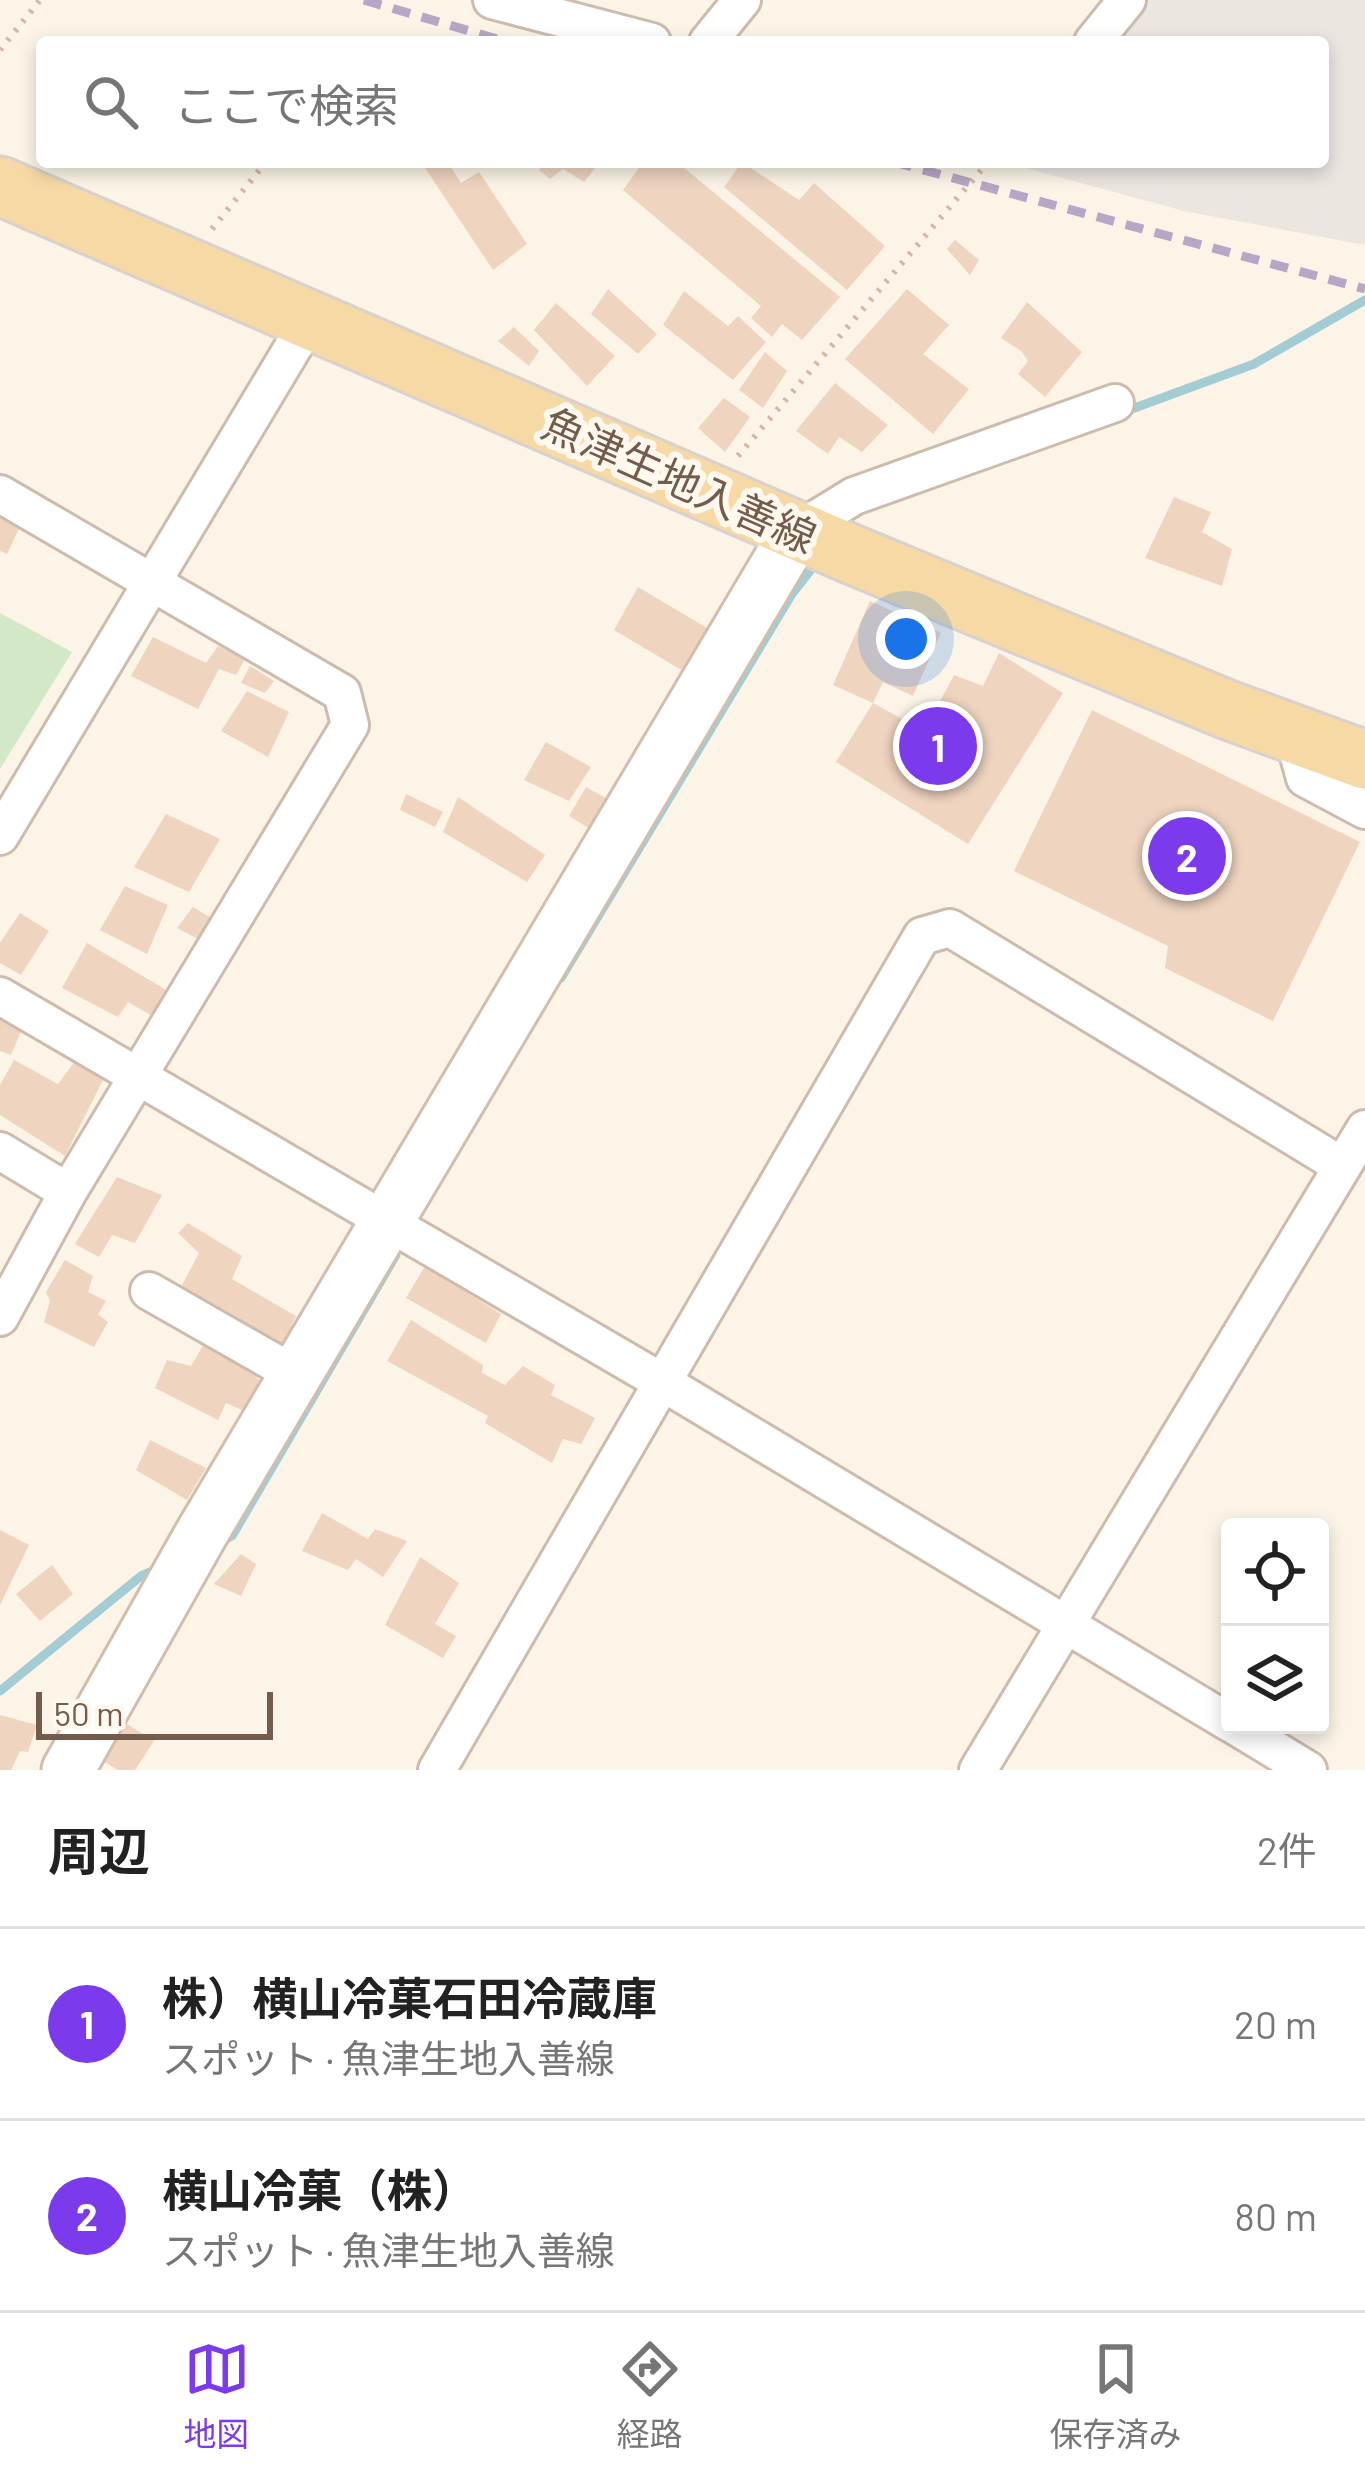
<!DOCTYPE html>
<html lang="ja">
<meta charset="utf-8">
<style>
:root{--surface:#fff;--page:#f6f6f6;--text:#222;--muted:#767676;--line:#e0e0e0;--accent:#7c3aed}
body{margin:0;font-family:Barlow,"Noto Sans JP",sans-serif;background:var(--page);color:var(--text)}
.controls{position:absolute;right:36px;bottom:36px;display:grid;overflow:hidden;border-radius:12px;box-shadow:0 6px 18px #0003}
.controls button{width:108px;height:108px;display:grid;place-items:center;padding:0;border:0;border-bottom:3px solid var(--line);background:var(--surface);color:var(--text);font:60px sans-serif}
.scale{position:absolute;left:36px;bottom:30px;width:237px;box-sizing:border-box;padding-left:12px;border:6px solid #745c4d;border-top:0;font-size:33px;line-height:42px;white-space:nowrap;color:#745c4d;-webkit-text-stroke:9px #fef8ee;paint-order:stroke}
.you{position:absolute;left:906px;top:639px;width:42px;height:42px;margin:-30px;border:9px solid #fff;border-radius:50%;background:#1a73e8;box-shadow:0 0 0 18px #1a73e833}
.badge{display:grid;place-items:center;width:78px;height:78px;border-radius:50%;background:var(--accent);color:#fff;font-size:39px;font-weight:700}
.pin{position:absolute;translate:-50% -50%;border:6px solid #fff;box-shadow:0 3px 12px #0006}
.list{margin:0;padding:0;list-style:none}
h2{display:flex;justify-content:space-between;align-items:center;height:156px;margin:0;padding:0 48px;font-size:51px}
h2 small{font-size:39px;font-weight:400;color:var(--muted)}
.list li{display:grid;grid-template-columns:78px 1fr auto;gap:36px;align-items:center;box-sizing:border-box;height:192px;padding:0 48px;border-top:3px solid var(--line)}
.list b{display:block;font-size:45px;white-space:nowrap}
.list p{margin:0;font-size:39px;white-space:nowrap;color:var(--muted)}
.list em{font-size:39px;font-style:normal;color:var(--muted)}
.icon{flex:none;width:66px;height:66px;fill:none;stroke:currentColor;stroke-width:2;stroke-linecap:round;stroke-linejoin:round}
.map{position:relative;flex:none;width:1365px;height:1770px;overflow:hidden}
.search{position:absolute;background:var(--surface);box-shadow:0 6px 18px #0003;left:36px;right:36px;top:36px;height:132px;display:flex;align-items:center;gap:30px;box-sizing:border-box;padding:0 42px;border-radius:12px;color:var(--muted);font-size:45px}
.sheet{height:540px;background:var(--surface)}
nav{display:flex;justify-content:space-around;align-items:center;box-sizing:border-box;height:168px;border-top:3px solid var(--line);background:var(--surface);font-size:33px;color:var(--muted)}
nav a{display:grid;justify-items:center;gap:6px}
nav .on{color:var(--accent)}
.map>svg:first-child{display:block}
.industrial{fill:#ece6e1}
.green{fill:#d3e8c6}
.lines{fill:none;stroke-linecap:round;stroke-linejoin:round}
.stream{stroke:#a3ccd5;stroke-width:9}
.building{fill:#efd4c0}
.street-casing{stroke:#cdbcae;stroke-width:42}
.secondary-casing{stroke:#d1beae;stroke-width:57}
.primary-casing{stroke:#d8d1cd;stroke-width:63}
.path{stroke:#d4b8a3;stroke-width:6;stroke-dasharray:3 9;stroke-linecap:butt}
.street{stroke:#fff;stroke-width:36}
.secondary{stroke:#fff;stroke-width:51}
.primary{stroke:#f6d9a4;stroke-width:57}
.rail{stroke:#b7a6c5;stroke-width:9;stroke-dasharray:18 12;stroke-linecap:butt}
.labels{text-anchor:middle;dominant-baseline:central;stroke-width:12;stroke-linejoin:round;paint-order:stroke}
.street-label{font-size:42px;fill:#745c4d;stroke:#fef8ee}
</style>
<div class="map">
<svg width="1365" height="1770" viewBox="0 0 1365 1770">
<rect width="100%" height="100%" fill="#fbf4e7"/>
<path class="industrial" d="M 1142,0 L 1365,0 L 1365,245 L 1184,211 L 1010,164 L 1323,162 L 1323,42 L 1108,42 Z"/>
<path class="green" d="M 0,613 L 72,652 L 0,769 Z"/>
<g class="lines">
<path class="stream" d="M 1121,413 L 1254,364 L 1365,300
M 561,978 L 792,594 L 820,558
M 221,1541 L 232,1536 L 396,1255
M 0,1691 L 141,1576 L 162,1567"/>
</g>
<path class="building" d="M 421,162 L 448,162 L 461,183 L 479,172 L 527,244 L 493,270 Z
M 546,162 L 600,162 L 584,182 L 563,169 L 550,179 L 539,170 Z
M 643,162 L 677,162 L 840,297 L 802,340 L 782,324 L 772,337 L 751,318 L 761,306 L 623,190 Z
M 742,162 L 799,200 L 814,183 L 885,246 L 847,290 L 724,187 Z
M 955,240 L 979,260 L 970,275 L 947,249 Z
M 608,289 L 657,334 L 638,354 L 591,314 Z
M 907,289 L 949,325 L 923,354 L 969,389 L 933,434 L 845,359 Z
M 684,291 L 728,326 L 738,316 L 766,342 L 733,380 L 663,325 Z
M 1027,302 L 1082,352 L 1045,397 L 1018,374 L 1028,361 L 1021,351 L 1001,338 Z
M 556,303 L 615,356 L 587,386 L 534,330 Z
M 514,327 L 539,351 L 529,366 L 498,341 Z
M 765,352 L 787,371 L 763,408 L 739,390 Z
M 835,383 L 888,425 L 862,452 L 839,437 L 828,454 L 796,431 Z
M 724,398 L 750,417 L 725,452 L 698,428 Z
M 1174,497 L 1211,512 L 1202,532 L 1232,549 L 1222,586 L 1145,558 Z
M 0,518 L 19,529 L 7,554 L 0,551 Z
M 638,587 L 707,628 L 683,671 L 614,630 Z
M 870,601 L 941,633 L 913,696 L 883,682 L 873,703 L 924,731 L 954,675 L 983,686 L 999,653 L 1063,693 L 968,844 L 836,762 L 873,703 L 833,685 Z
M 153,637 L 206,663 L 218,646 L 245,659 L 236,675 L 219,669 L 198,709 L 131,676 Z
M 250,666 L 274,681 L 265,693 L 241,683 Z
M 247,691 L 289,712 L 268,757 L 221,731 Z
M 1092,710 L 1360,842 L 1273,1021 L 1165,968 L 1168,946 L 1014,871 Z
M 546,742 L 591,767 L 569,801 L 524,780 Z
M 586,787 L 611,801 L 595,832 L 569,816 Z
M 406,794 L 443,812 L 435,827 L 400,810 Z
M 458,797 L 545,855 L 527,882 L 443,832 Z
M 166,814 L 220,839 L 189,892 L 134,867 Z
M 125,886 L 168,905 L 147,954 L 100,930 Z
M 193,907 L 218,922 L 208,944 L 177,928 Z
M 20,913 L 49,931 L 21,975 L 0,963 L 0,943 Z
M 87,943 L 173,994 L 161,1021 L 128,1002 L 118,1017 L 62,988 Z
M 0,1016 L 22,1029 L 11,1055 L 0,1051 Z
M 14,1060 L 58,1084 L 75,1061 L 104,1078 L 65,1156 L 0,1115 L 0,1085 Z
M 117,1177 L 162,1195 L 135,1243 L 112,1235 L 99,1257 L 75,1244 Z
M 188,1223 L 242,1256 L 232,1279 L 296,1316 L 282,1347 L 180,1289 L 199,1253 L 178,1233 Z
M 65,1260 L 93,1276 L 88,1292 L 106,1301 L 98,1314 L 108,1322 L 94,1347 L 44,1322 L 50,1301 L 46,1292 Z
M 425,1266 L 501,1314 L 486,1343 L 406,1298 Z
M 411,1320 L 483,1365 L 482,1373 L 505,1385 L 523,1366 L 555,1385 L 551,1395 L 595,1418 L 581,1444 L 563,1439 L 552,1463 L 485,1423 L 488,1416 L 387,1361 Z
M 207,1339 L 250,1360 L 246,1368 L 265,1385 L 249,1413 L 226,1403 L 218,1420 L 155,1388 L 167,1360 L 191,1366 Z
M 150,1440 L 206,1468 L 187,1500 L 136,1470 Z
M 322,1513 L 368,1539 L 375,1529 L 407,1541 L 383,1577 L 356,1559 L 348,1570 L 302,1551 Z
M 0,1530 L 29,1545 L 0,1605 Z
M 241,1554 L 256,1564 L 241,1596 L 214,1584 Z
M 420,1557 L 459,1583 L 435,1624 L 456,1636 L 443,1658 L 385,1625 Z
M 52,1565 L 73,1594 L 40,1621 L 16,1594 Z
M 0,1715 L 37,1725 L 28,1752 L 20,1751 L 11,1770 L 0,1770 Z
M 119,1719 L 154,1741 L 135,1770 L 118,1770 L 98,1758 Z"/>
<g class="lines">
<defs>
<path id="street" d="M 492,0 L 652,42
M 708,42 L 742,0
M 1093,42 L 1127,0
M 0,494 L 342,693 L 350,725 L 68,1192 L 0,1317
M 797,531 L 854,496 L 1115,403
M 1293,734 L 1305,778 L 1365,810
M 0,836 L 310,319
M 0,996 L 662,1382 L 1230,1723
M 0,1151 L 68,1192
M 149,1291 L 296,1375
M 1234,1725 L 1308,1770
M 437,1770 L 922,936 L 950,928 L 1342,1166
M 978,1770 L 1365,1129"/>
<path id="secondary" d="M 68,1770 L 200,1536 L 797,531"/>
<path id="primary" d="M 0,186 L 851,554 L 1228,710 L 1365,760"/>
</defs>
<use href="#street" class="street-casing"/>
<use href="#secondary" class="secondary-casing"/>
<use href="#primary" class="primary-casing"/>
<path class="path" d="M 0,50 L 40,0
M 212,229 L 266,162
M 738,456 L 988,162"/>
<use href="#street" class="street"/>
<use href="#secondary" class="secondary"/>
<use href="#primary" class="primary"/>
<path class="rail" d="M 364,0 L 507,42
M 894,162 L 1365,289"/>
</g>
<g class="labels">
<g class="street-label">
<text transform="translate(680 479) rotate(24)">魚津生地入善線</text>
</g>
</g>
</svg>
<div class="controls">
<button><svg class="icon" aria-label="locate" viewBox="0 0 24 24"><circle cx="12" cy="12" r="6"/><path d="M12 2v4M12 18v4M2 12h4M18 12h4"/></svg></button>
<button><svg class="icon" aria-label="layers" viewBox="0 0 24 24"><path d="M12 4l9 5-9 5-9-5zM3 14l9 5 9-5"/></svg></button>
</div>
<div class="scale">50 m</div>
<div class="you"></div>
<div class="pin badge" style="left:938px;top:746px">1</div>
<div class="pin badge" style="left:1187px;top:856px">2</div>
<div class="search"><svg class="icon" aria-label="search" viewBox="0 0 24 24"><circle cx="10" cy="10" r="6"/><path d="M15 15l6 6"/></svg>ここで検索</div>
</div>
<section class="sheet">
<h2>周辺<small>2件</small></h2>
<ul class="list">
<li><span class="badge">1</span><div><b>株）横山冷菓石田冷蔵庫</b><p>スポット · 魚津生地入善線</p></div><em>20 m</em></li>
<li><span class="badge">2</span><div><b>横山冷菓（株）</b><p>スポット · 魚津生地入善線</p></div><em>80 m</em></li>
</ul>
</section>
<nav>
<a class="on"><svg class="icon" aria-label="map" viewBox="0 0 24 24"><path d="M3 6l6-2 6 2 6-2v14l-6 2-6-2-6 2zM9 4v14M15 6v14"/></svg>地図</a>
<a><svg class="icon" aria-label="directions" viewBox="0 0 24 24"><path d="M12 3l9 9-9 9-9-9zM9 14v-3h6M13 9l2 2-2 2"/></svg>経路</a>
<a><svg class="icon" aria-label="saved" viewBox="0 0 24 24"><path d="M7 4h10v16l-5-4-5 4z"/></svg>保存済み</a>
</nav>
